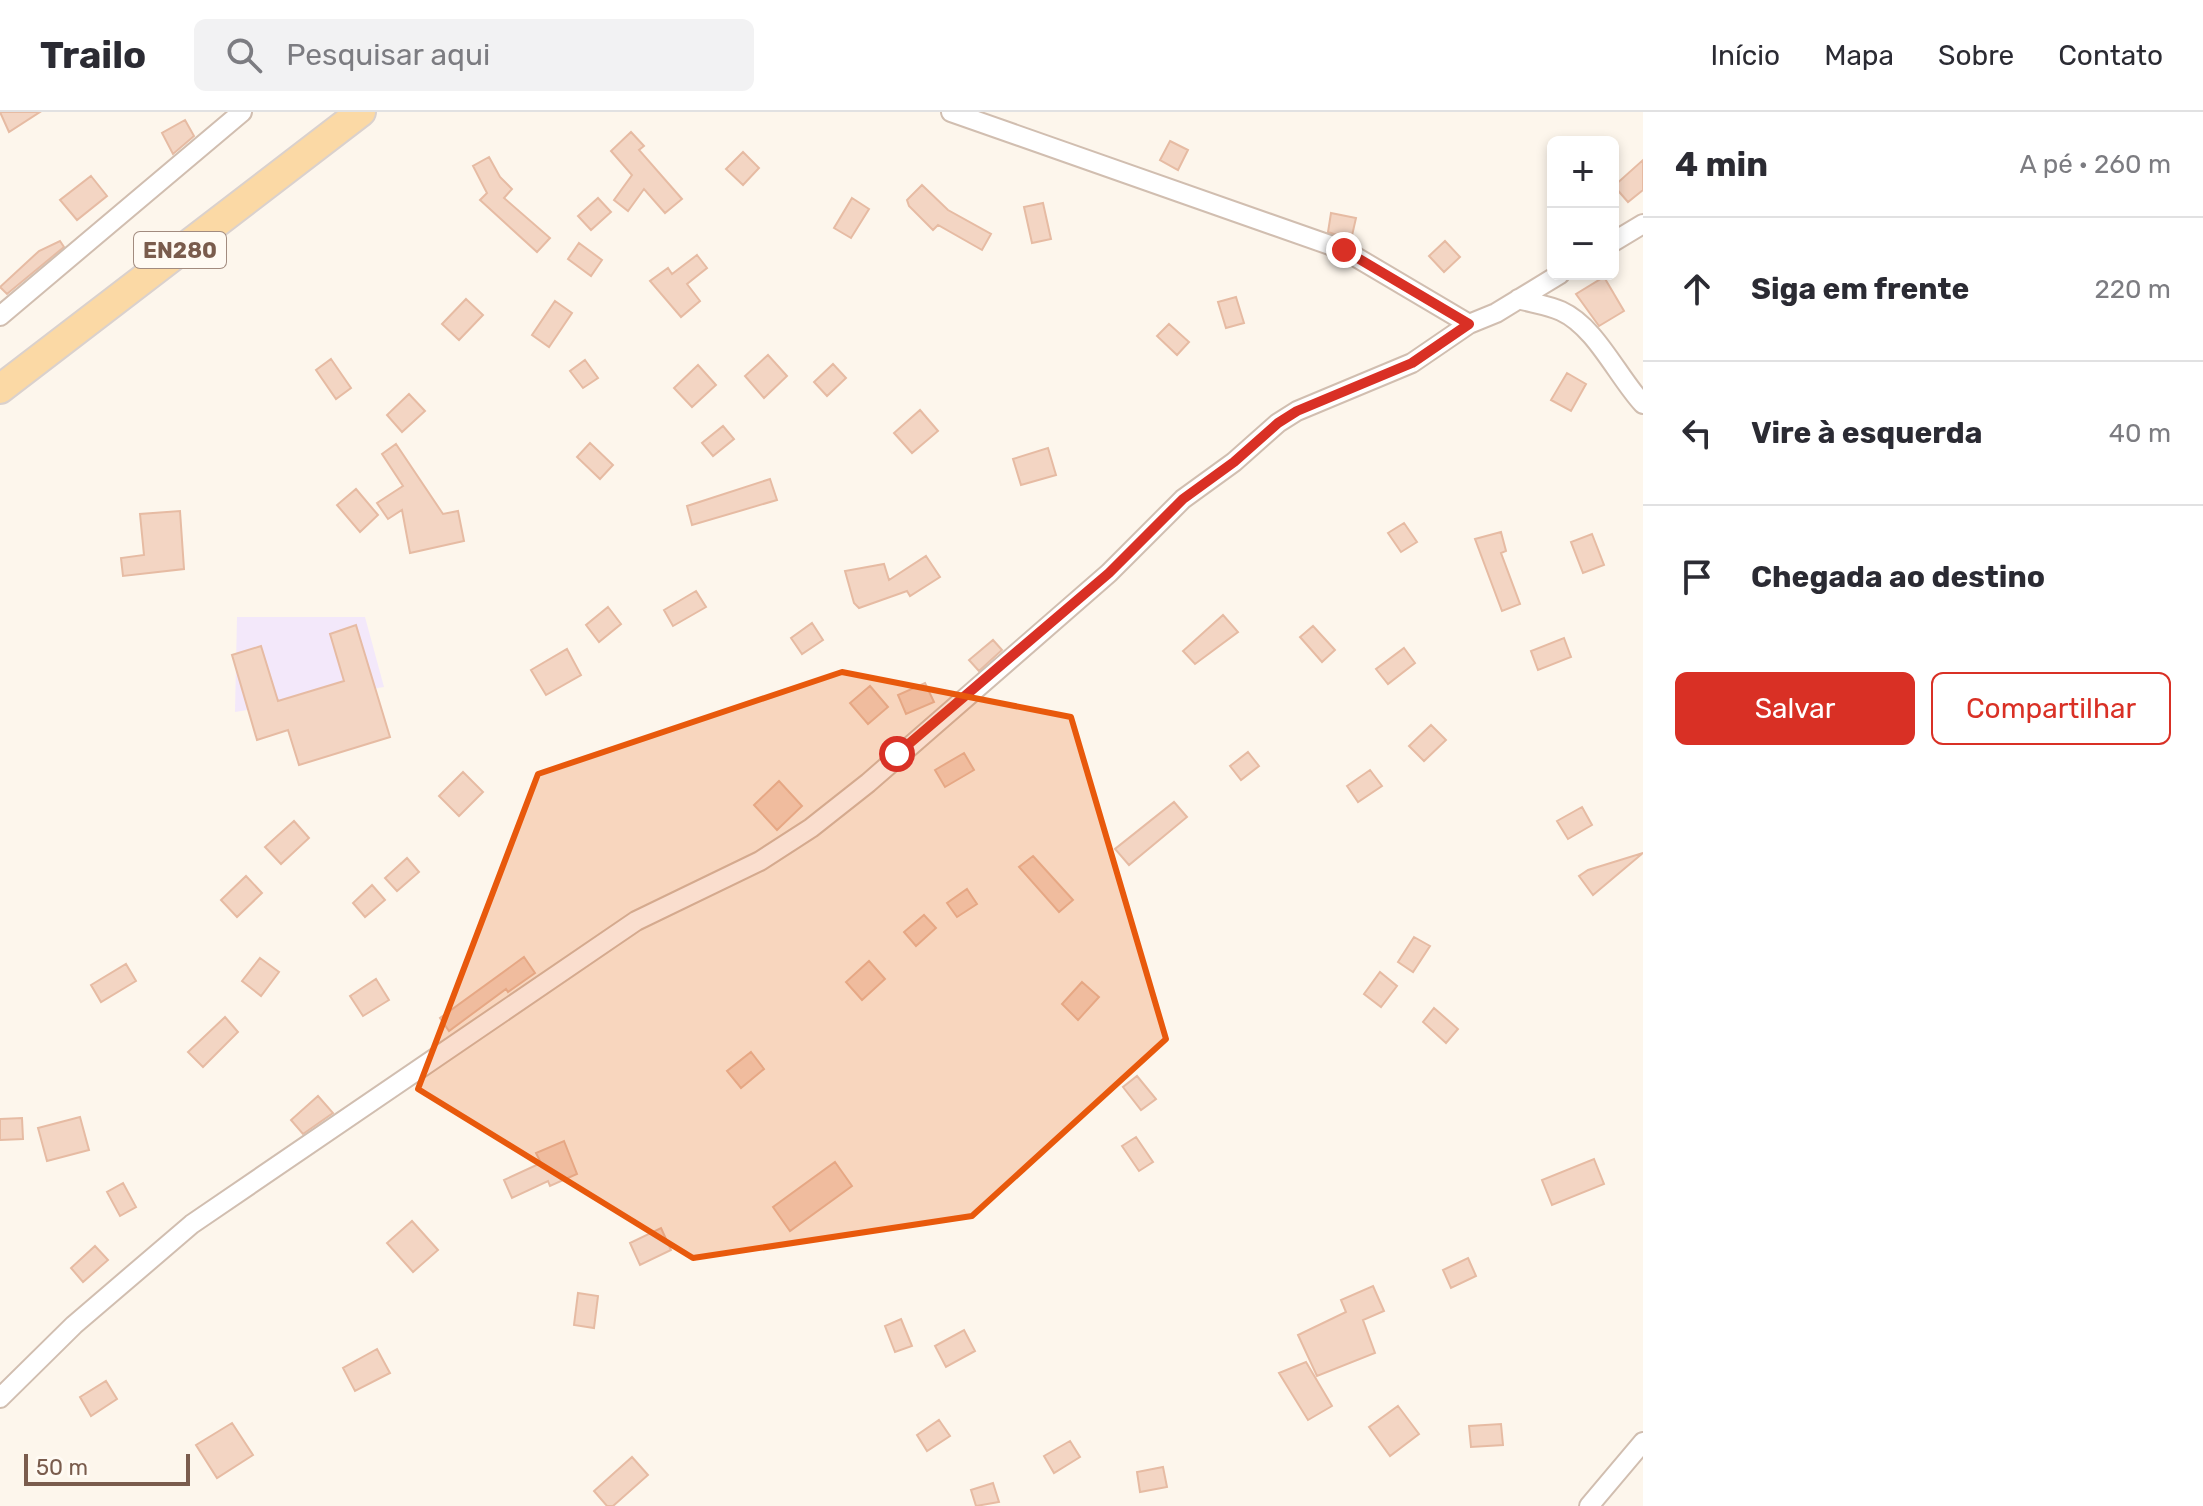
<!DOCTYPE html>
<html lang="pt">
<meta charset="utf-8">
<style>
:root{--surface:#fff;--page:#f2f2f3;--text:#2b2b33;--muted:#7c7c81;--line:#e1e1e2;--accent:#d93025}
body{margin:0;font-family:Rubik,sans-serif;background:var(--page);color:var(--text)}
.controls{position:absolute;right:24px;top:24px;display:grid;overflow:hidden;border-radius:12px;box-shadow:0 4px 12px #0003}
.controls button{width:72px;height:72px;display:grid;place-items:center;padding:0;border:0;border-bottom:2px solid var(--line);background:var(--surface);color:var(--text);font:40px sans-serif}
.scale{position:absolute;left:24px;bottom:20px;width:166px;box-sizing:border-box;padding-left:8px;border:4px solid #7a5c4d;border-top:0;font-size:22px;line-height:28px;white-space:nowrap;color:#7a5c4d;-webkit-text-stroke:6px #fffaf3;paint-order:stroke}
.stop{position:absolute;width:24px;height:24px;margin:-18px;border:6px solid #d93025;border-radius:50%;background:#fff}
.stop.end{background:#d93025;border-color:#fff;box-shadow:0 2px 8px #0008}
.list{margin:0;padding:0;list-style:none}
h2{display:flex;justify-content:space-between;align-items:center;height:104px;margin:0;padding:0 32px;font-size:34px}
h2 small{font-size:26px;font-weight:400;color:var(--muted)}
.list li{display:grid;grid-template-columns:52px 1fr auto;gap:24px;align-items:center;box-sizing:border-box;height:144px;padding:0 32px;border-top:2px solid var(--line)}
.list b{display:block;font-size:30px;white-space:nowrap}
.list em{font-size:26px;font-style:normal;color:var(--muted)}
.actions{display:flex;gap:16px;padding:24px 32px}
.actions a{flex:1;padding:18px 0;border:2px solid var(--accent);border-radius:12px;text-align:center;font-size:28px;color:var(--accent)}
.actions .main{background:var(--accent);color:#fff}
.icon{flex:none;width:44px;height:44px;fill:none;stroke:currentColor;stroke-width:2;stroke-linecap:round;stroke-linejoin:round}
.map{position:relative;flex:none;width:1643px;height:1394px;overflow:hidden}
header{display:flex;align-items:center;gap:48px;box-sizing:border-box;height:112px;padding:0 40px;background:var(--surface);border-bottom:2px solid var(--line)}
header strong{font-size:38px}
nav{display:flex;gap:44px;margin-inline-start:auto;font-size:28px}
.search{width:560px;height:72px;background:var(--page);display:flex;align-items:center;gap:20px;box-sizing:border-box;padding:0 28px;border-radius:12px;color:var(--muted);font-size:30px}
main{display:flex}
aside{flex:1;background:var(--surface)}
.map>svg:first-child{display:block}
.education{fill:#f3e8fa}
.building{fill:#f3d5c3;stroke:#e6bba3;stroke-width:2}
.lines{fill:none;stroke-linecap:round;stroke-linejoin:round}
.street-casing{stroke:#d1beb0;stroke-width:22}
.primary-casing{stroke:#dad1cd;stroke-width:32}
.street{stroke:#fff;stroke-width:18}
.primary{stroke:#fbd9a5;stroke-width:28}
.route{stroke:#d93025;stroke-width:10}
.marked{fill:#e8590c;fill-opacity:0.2;stroke:#e8590c;stroke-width:6;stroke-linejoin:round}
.labels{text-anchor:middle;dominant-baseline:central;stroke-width:8;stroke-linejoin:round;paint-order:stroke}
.shield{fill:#fffaf3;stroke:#a28b7f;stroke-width:2}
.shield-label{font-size:22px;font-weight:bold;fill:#7a5c4d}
</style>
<header>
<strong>Trailo</strong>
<div class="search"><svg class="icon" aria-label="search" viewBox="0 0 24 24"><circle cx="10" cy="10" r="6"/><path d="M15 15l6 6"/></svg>Pesquisar aqui</div>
<nav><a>Início</a><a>Mapa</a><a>Sobre</a><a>Contato</a></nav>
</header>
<main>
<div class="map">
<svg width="1643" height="1394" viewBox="0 0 1643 1394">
<rect width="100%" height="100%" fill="#fdf6ec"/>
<path class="education" d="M 237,505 L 365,505 L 384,575 L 235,600 Z"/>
<path class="building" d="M 0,0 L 40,0 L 9,20 Z
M 185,8 L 194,24 L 173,42 L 162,21 Z
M 631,20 L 644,34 L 639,38 L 682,87 L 665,101 L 644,77 L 628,99 L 614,88 L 632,63 L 611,39 Z
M 1170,29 L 1188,38 L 1178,58 L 1160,48 Z
M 743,40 L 759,56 L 743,73 L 726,57 Z
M 489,45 L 500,65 L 512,77 L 504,86 L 550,126 L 537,140 L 480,88 L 487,81 L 473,54 Z
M 1643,48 L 1643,78 L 1628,90 L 1614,74 Z
M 91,64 L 107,84 L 77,108 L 60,88 Z
M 922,73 L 948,98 L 991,122 L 982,138 L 938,113 L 933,118 L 909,94 L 907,88 Z
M 598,86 L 611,100 L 591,118 L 578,104 Z
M 852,86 L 869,97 L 851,126 L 834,116 Z
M 1043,91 L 1051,127 L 1032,131 L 1024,95 Z
M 1331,101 L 1356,106 L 1351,128 L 1328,120 Z
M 60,129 L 64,135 L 7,182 L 0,175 L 39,139 Z
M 1445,129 L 1460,145 L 1444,160 L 1429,144 Z
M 579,131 L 602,148 L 591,164 L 568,147 Z
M 697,143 L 707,156 L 687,172 L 700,189 L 681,205 L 650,169 L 668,156 L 672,162 Z
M 1604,165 L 1624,199 L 1599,214 L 1576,182 Z
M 1236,185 L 1244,211 L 1226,216 L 1218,190 Z
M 466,187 L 483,203 L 459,228 L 442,212 Z
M 555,189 L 572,201 L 549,235 L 532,223 Z
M 1169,212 L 1189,230 L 1177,243 L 1157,224 Z
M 768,243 L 787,264 L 764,286 L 745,264 Z
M 331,247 L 351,276 L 336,287 L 316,258 Z
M 585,248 L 598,266 L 583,276 L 570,259 Z
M 833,252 L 846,266 L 827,284 L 814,270 Z
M 698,253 L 716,273 L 692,295 L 674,276 Z
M 1567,261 L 1586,272 L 1571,299 L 1551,288 Z
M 409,282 L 425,299 L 402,320 L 387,303 Z
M 920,298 L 938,319 L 912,341 L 894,321 Z
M 723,314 L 734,327 L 713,344 L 702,331 Z
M 590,331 L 613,353 L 600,367 L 577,345 Z
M 396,332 L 443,402 L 458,399 L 464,429 L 410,441 L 402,398 L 388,407 L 377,391 L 403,374 L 382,342 Z
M 1048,336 L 1056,363 L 1021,373 L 1013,347 Z
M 770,367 L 777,388 L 692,413 L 687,394 Z
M 356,377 L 378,403 L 360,420 L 337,393 Z
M 180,399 L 184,457 L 123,464 L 121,446 L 144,443 L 140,402 Z
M 1404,411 L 1417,430 L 1401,440 L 1388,421 Z
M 1501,420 L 1506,439 L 1501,441 L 1520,492 L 1502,499 L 1475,427 Z
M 1592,422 L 1604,453 L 1583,461 L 1571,430 Z
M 926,444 L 940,465 L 910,484 L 907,479 L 859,496 L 854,491 L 845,459 L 884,452 L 889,468 Z
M 696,479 L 706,495 L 673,514 L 664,498 Z
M 608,495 L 621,512 L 599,530 L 586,513 Z
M 1223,503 L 1238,520 L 1195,552 L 1183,539 Z
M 812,511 L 823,528 L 802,542 L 791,526 Z
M 356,513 L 390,625 L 299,653 L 288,618 L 257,628 L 232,543 L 261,534 L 278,589 L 344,569 L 330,522 Z
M 1313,514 L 1335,538 L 1322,550 L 1300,525 Z
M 1564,526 L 1571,545 L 1538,558 L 1531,539 Z
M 993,528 L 1002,538 L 979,559 L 969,548 Z
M 1404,536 L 1415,551 L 1388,572 L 1376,557 Z
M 567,537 L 581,563 L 546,583 L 531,558 Z
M 925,571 L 934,590 L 906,602 L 898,583 Z
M 870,574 L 888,595 L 868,612 L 850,591 Z
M 1431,613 L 1446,628 L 1424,649 L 1409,634 Z
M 1248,640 L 1259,654 L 1241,668 L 1230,654 Z
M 964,641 L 974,658 L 945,675 L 935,658 Z
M 1370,658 L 1382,674 L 1358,690 L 1347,674 Z
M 463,660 L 483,680 L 459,704 L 439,684 Z
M 779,669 L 802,694 L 777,718 L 754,693 Z
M 1174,690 L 1187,705 L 1129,753 L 1115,737 Z
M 1582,695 L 1592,713 L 1568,727 L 1557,709 Z
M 294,709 L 309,726 L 281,752 L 265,735 Z
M 1643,741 L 1593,783 L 1579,764 L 1588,758 Z
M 1033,744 L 1073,788 L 1059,800 L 1019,755 Z
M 407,746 L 419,760 L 397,779 L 385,766 Z
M 246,764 L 262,781 L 237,805 L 221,788 Z
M 372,773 L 385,788 L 365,805 L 353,791 Z
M 967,777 L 977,792 L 957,805 L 947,791 Z
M 924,803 L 936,816 L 916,834 L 904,820 Z
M 1414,825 L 1430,834 L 1413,860 L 1398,850 Z
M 524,845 L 535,861 L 508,880 L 506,877 L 449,919 L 440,906 Z
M 260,846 L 279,860 L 261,884 L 242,869 Z
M 869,849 L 885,867 L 862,888 L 846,870 Z
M 126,852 L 136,869 L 101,890 L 91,873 Z
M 1380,860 L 1397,874 L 1381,895 L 1364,882 Z
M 376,867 L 389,888 L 363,904 L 350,884 Z
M 1082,870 L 1099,885 L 1078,908 L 1062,892 Z
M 1434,896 L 1458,917 L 1446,931 L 1423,910 Z
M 225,905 L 238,920 L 203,955 L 188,940 Z
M 751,940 L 764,957 L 741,976 L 727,959 Z
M 1137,964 L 1156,987 L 1141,998 L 1123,975 Z
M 318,984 L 333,1001 L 303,1022 L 291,1008 Z
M 80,1005 L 89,1038 L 47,1049 L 38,1016 Z
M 22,1006 L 23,1027 L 0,1028 L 0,1007 Z
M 1136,1025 L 1153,1050 L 1139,1059 L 1122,1034 Z
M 564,1029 L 577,1062 L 550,1074 L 548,1069 L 512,1086 L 504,1068 L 541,1051 L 536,1041 Z
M 1594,1047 L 1604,1072 L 1552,1093 L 1542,1068 Z
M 835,1050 L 852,1074 L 790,1119 L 773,1095 Z
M 123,1071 L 136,1095 L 120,1104 L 107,1080 Z
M 412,1109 L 438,1138 L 413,1160 L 387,1131 Z
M 661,1116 L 671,1138 L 640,1153 L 630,1131 Z
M 95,1134 L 108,1148 L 83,1170 L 71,1156 Z
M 1468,1146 L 1476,1164 L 1451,1176 L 1443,1158 Z
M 1373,1174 L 1384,1199 L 1363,1208 L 1375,1241 L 1317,1264 L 1298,1223 L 1346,1200 L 1341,1188 Z
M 578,1181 L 598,1184 L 594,1216 L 574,1213 Z
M 901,1207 L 912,1234 L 895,1240 L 885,1214 Z
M 964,1218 L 975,1239 L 946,1255 L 935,1234 Z
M 377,1237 L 390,1261 L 355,1279 L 343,1256 Z
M 1306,1250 L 1332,1294 L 1308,1308 L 1279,1261 Z
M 106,1269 L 117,1287 L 91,1304 L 80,1285 Z
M 1398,1294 L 1419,1322 L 1390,1344 L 1369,1315 Z
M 939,1308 L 950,1324 L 927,1339 L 917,1323 Z
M 232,1311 L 253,1343 L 217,1366 L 196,1333 Z
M 1501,1312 L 1503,1333 L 1471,1335 L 1469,1314 Z
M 1070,1329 L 1080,1345 L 1054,1361 L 1044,1344 Z
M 632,1345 L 648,1363 L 613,1394 L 607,1394 L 594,1379 Z
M 1163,1355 L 1167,1375 L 1140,1380 L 1137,1360 Z
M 993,1371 L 999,1390 L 976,1394 L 971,1378 Z"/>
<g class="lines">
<defs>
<path id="street" d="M 951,0 L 1344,138 L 1469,212
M 1613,130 L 1643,112
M 1518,187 C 1532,191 1548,193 1561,199 C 1596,215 1617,264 1643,292
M 0,204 L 242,0
M 0,1286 L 74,1213 L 192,1112 L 636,809 L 760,749 L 811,716 L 868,671 L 1109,461 L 1183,387 L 1234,350 L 1278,311 L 1297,299 L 1412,251 L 1469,212 L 1496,201 L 1560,162
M 1589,1394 L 1643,1330"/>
<path id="primary" d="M 0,277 L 361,0"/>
</defs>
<use href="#street" class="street-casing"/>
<use href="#primary" class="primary-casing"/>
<use href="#street" class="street"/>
<use href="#primary" class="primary"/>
</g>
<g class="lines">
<path class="route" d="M 897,642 L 1109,461 L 1183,387 L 1234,350 L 1278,311 L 1297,299 L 1412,251 L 1469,212 L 1344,138"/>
</g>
<path class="marked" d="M 842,560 L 1071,605 L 1166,927 L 972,1104 L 693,1146 L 418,977 L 538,662 Z"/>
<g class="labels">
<rect class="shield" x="134" y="120" width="92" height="36" rx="6"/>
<g class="shield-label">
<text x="180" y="138">EN280</text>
</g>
</g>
</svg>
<div class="controls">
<button>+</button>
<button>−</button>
</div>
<div class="scale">50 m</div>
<div class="stop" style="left:897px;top:642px"></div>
<div class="stop end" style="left:1344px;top:138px"></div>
</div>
<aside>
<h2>4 min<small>A pé · 260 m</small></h2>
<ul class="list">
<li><svg class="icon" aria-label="ahead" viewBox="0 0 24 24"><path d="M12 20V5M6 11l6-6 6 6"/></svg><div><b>Siga em frente</b></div><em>220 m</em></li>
<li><svg class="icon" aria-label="left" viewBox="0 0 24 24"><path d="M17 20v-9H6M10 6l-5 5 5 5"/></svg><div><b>Vire à esquerda</b></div><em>40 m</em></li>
<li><svg class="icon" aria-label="arrive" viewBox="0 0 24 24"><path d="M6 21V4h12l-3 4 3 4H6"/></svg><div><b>Chegada ao destino</b></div></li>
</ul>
<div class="actions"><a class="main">Salvar</a><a>Compartilhar</a></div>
</aside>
</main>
